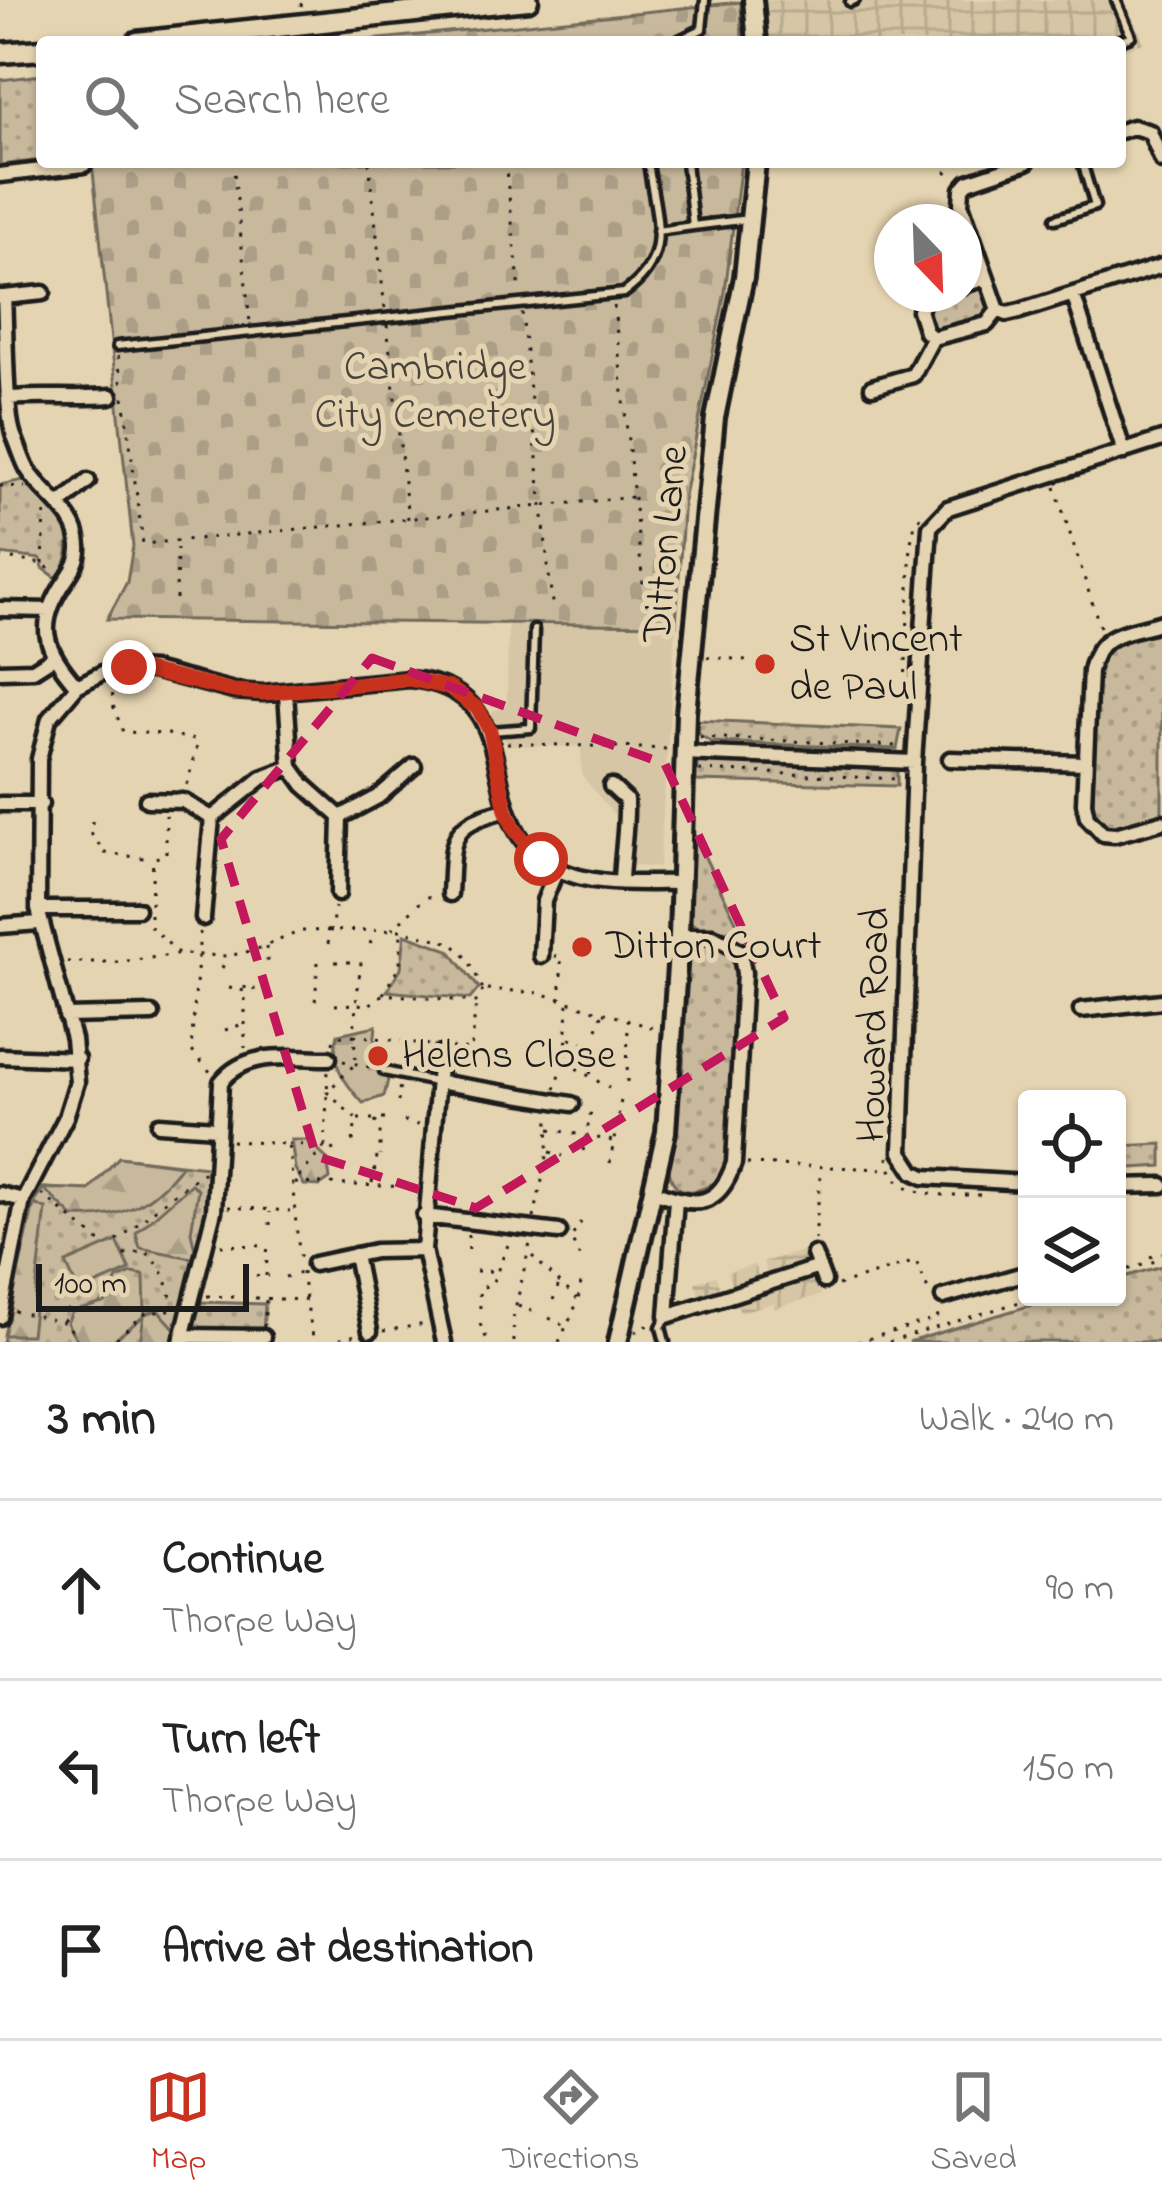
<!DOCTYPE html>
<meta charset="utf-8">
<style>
:root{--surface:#fff;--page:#f2f2f2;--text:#222;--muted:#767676;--line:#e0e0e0;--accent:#c8321e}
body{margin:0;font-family:"Indie Flower",sans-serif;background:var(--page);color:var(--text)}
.controls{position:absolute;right:36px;bottom:36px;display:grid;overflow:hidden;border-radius:12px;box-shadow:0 3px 9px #0004}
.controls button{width:108px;height:108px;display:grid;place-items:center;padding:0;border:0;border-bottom:3px solid var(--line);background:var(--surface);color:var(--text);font:60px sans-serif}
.compass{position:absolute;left:874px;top:204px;width:108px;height:108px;border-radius:50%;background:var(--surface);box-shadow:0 3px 9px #0004;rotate:157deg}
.scale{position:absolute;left:36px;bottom:30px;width:213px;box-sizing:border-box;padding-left:12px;border:6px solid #1c1c1c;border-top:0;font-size:33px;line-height:42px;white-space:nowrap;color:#1c1c1c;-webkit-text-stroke:9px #e5d4b1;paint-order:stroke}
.stop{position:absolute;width:36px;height:36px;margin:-27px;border:9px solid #c8321e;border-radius:50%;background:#fff}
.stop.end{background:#c8321e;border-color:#fff;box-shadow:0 3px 12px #0008}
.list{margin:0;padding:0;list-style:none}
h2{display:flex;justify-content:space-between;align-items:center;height:156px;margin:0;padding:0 48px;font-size:51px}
h2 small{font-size:39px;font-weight:400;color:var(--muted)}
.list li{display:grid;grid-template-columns:78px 1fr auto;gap:36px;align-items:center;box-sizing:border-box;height:180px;padding:0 48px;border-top:3px solid var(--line)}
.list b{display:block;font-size:45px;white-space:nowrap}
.list p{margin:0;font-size:39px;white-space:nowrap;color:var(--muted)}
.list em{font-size:39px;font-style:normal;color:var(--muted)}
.icon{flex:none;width:66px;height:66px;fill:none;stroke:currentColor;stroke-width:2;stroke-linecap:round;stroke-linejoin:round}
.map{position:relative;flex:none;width:1162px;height:1342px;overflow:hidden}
.search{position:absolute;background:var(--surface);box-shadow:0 3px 9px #0004;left:36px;right:36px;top:36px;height:132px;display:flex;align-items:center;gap:30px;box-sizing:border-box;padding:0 42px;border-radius:12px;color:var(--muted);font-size:45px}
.sheet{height:696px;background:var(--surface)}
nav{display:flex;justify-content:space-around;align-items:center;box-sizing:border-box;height:168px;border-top:3px solid var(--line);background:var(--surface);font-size:33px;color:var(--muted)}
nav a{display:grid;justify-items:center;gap:6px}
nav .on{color:var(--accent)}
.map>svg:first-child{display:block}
.built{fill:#d6c6a6}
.industrial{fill:url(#industrial-grid)}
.grass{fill:url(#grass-dots);stroke:#726a5c;stroke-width:3}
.forest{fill:url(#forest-firs);stroke:#726a5c;stroke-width:3}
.cemetery{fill:url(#cemetery-stones);stroke:#726a5c;stroke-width:3}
.garden{fill:#c8b99c;stroke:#726a5c;stroke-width:3}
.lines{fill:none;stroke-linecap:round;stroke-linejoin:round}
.lane-casing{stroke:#1c1c1c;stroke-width:15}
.street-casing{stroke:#1c1c1c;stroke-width:21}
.secondary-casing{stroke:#1c1c1c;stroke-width:26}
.primary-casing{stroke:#1c1c1c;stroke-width:27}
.path{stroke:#1c1c1c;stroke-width:3;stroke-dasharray:3 9;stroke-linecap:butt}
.lane{stroke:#e5d4b1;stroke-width:6}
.street{stroke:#e5d4b1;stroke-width:12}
.secondary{stroke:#e5d4b1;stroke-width:16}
.primary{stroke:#e5d4b1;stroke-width:18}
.route{stroke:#c8321e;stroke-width:15}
.marked{fill:none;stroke:#c2185b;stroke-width:9;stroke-dasharray:24 15;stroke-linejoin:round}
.poi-dot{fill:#c8321e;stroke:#e5d4b1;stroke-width:4.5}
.labels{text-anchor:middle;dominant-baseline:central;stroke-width:10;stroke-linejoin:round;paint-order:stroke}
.park-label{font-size:42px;fill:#47433c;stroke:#e5d4b1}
.street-label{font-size:42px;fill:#1c1c1c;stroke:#e5d4b1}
.poi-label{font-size:42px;fill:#1c1c1c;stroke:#e5d4b1;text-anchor:start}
</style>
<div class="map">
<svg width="1162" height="1342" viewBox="0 0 1162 1342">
<defs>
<pattern id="industrial-grid" width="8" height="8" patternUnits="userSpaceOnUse" patternTransform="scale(3)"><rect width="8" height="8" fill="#d6c6a6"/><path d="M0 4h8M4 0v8" fill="none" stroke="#b7aa8e"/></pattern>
<pattern id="grass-dots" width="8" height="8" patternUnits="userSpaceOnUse" patternTransform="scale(3)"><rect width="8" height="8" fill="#c8b99c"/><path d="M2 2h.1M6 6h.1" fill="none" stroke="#ab9e86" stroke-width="1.8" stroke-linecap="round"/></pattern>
<pattern id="forest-firs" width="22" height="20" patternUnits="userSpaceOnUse" patternTransform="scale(3)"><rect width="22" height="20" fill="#c8b99c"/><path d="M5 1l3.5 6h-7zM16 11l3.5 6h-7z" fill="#ab9e86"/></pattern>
<pattern id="cemetery-stones" width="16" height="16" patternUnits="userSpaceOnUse" patternTransform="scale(3)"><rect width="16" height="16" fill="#c8b99c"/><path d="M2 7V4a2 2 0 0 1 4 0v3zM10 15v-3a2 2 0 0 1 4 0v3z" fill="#ab9e86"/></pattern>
</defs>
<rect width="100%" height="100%" fill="#e5d4b1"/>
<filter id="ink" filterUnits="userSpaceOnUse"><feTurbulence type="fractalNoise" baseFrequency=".00833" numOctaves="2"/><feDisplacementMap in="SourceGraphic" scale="24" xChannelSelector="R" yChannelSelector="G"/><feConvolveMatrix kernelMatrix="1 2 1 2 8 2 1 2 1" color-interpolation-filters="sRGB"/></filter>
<g filter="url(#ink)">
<path class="built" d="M 508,624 L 676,625 L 659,868 L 614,864 L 617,819 L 582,776 L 581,747 L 508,745 L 490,713 L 507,704 Z"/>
<path class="industrial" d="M 1125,0 L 1144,43 L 1120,51 L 1120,42 L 761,42 L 761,2 L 770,0 Z
M 803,1251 L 821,1295 L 775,1308 L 773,1303 L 740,1312 L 736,1303 L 704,1313 L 695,1282 L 716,1276 L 720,1288 L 731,1284 L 727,1272 L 754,1265 L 759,1277 L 767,1274 L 763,1262 Z"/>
<path class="grass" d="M 42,75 L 42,160 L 0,165 L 0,80 Z
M 973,285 L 983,290 L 989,311 L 985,317 L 940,332 L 931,328 L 924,309 L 926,303 L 949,294 L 964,294 L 964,289 Z
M 23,480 C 60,509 84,533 58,579 L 43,568 L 41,559 L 0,554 L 0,485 Z
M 1162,630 L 1162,817 L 1129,828 L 1104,828 L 1095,818 L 1093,800 L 1097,665 L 1104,649 Z
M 697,720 L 901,729 L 897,749 L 711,742 L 699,734 Z
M 703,760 L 897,767 L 897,786 L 696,781 L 697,764 Z
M 694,835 L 741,931 L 701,930 L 690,922 Z
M 405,934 L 449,950 L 479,988 L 470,999 L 387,991 L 401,968 Z
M 713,944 L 732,953 L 739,964 L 731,1169 C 718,1184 679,1207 670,1175 C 664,1150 678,1115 681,1090 C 686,1047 684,1002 685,958 L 697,946 Z
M 1162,1144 L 1162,1166 L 1117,1169 L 1117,1146 Z
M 119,1157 L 207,1167 L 206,1211 L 196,1265 L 172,1342 L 3,1342 L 34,1204 L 43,1188 L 89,1190 Z
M 1162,1266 L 1162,1342 L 909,1342 L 1058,1297 L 1117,1297 L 1117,1279 Z
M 202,1302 L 265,1304 L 263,1332 L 189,1332 Z"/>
<path class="forest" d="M 376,1026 L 372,1062 L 388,1080 L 384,1096 L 363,1103 C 344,1082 329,1063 338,1034 Z
M 291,1140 L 307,1140 L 327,1159 L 330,1179 L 320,1186 L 304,1185 L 295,1169 Z
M 119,1157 L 182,1165 C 152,1204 122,1220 73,1217 L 43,1188 L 89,1190 Z
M 191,1184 L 198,1189 L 191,1232 L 197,1259 L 140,1248 L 136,1233 Z
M 34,1204 L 46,1209 L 31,1335 L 4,1335 Z
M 132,1273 L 144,1275 L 145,1314 L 158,1310 L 175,1329 L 172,1342 L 140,1342 L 144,1316 L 114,1340 L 78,1342 L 67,1323 L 72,1312 L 106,1302 L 117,1279 Z"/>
<path class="cemetery" d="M 741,2 L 742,42 L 351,42 Z
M 92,162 L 741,162 L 725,292 L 684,496 L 676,625 L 107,619 L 127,582 L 133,546 Z"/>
<path class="garden" d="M 117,1241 L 130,1270 L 79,1292 L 66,1263 Z"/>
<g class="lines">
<defs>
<path id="lane" d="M 850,2 L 855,0
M 675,42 L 702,29 L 705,0
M 1115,42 L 1131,36 L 1116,0
M 1055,219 L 1095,206 L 1082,162
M 693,226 L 749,219
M 657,231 L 693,226 L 686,162
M 117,346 L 624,293 C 675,257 655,217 648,162
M 490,731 L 531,728 L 534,630
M 384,1071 L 435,1082
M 665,1342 L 661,1327 L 667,1316"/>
<path id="street" d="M 1120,131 L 1133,127 L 1150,132 L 1162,161
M 1027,162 L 968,182 L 962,189 L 961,204 L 998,310 L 1007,314 L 1020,311 L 1162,266
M 0,175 L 84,165
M 964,285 L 986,278
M 935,294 L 926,298 L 919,310 L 926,332 L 933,338 L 987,324 L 998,310
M 1073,294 L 1124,452
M 0,297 L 4,297 C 6,327 5,413 14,436 C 19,447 22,460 28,470 C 44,496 78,513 79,546 C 80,559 73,570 66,580 C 35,625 44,648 77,686
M 4,297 L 43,293
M 872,387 L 913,375 L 933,338
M 10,398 C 45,395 76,399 111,396
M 59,505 L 88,481
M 0,609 L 50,610
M 1162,622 C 1126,634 1099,630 1090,671 L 1084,803 L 1087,817 L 1103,834 L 1115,835 L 1162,822
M 0,671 L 33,670 L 52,658
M 286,693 L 291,767 L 304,785 L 340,817 L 338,894
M 683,753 L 914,762
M 950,759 L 1085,763
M 611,786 L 626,800 C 627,828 622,853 621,881
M 147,800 L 183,801 L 212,818
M 0,804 L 41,804
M 340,817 L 378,797 L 414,766
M 450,894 C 453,840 447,824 505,810
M 38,909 L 137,909
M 203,918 L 212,818 L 262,778 L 291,767
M 0,926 L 39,923
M 541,956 L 544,901 L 557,869
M 1081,1010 L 1162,1001
M 66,1016 L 152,1014
M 440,1054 L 424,1250 L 444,1342
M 0,1056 L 77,1059
M 438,1082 L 572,1104
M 159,1124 L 216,1128
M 1027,1183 L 924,1177 L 914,1172 L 901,1152 L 914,762 L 930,527 L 948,508 L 1162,439
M 1117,1186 L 1162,1185
M 654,1191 C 695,1208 719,1208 734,1163 L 744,973 L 740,951 L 713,936 L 679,936
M 0,1194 L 23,1200
M 676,1200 L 667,1316 L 819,1267
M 424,1216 L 559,1232
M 814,1254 L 824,1281
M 355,1255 L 370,1331
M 314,1264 L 375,1251 L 424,1250
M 943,1297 L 1027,1273
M 0,1317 L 23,1200 L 66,1117 L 77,1082 L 73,1039 L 38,909 L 39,759 L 49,719 L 77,686 L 112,668 L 153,670 L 234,691 L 263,693 L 409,679 C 537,690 463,823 557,869 C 593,887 640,882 678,883
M 182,1336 L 263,1337
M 181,1342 L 214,1211 L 221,1082 C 247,1049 291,1058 329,1058"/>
<path id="secondary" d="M 753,0 L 757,42
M 618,1342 L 666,1132 L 679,936 L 686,713 L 715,418 L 744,277 L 756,162"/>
<path id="primary" d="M 137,42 L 528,0
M 0,53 L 42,50"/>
</defs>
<use href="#lane" class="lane-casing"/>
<use href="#street" class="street-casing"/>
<use href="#secondary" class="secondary-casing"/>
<use href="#primary" class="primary-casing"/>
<path class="path" d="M 301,6 L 302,0
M 233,162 L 250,323
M 369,162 L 385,310
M 505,162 L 520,291
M 937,162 L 953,179
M 614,306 L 643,585
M 522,313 L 552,603
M 387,325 L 408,519
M 118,356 L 122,388
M 124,397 L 143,544 L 634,497
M 0,486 L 25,487
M 1055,487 L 1100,627
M 0,557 L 43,564 L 54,572
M 43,564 L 45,512
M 176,599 L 177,542
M 707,657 L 747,660
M 112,682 L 113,705 L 123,732 L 168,734 L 195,740 L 197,746 L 186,788
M 905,685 L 911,542 L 915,524 L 923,513
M 700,737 L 900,746
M 507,743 L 669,749
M 699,770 L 899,779
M 92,821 L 92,835 L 105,853 L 151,859
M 151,904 L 153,859 L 166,854 L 166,815
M 150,914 L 150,926 L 178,953
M 392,929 L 426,897 L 439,896
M 200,932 L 191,1050 L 213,1075
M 328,944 L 335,907
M 370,944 L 374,933
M 266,947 L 268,970
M 554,956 L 561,956 L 561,998
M 67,962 L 120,962 L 179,954 L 228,956 L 255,950 L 301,931 L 401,930 L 452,943 L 468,959 L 483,989
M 318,962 L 315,1003 L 319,1003
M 335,962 L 357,962
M 222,968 L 227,958
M 245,986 L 245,1048
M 229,988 L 245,991 L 267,987
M 487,989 L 540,993 L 657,1029
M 383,994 L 400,965 L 401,932
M 335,1005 L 356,1004 L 361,962
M 597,1029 L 602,1015
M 225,1030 L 243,1024
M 570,1038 L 582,1042
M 333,1043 L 334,1037 L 354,1035 L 356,1004 L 369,1005 L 383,994 L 476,1002 L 483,990
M 451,1048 L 471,1050 L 476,1002
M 343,1061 L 374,1068
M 566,1062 L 609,1088
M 590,1074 L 598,1048
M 627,1082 L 628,1022
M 555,1089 L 566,1056 L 568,1003
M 398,1102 L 400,1082
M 358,1119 L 387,1119
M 375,1121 L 380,1129 L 380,1156
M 404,1121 L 421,1126
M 550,1129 L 618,1142
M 231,1141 L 288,1144 C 294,1183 294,1222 301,1262
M 353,1142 L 356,1119 L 327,1092 L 356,1063 L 354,1035 L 430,1045
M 288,1144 L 325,1146 L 328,1070
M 335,1150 L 325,1146 L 294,1183 L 414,1187
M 583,1151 L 591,1111 L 587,1107
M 550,1152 L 563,1156
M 888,1157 C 893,1203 949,1194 983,1195
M 610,1163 L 621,1100
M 747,1164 L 887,1169
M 372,1183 L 377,1157
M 42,1194 L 105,1246
M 228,1207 L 290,1211
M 534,1218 L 548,1152 L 549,1115
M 581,1222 L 571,1238 L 581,1260
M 270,1225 L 270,1212
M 468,1235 L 469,1252
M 815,1240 L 821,1166
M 117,1241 C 146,1218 173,1192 205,1172
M 221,1245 L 268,1246
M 124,1255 L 145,1251 C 164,1267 168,1283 173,1306
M 532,1256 L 577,1299
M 1150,1257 L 1162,1253
M 476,1271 L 496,1271
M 302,1272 L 306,1300
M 1117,1273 L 1162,1259
M 244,1275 L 269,1276
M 266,1276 L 268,1241
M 285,1277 L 301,1273
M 838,1285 L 916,1261 L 929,1292
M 207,1296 L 306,1300 L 314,1342
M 553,1300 L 559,1284
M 518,1306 L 534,1312
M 480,1308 L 479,1289 L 492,1284 L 510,1240
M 14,1311 L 67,1323 L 78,1342
M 549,1318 L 565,1326
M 63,1321 L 68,1316 L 69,1301
M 480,1324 L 488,1342
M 264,1327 L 266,1300
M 383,1331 L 426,1324
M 635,1332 L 653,1323
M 81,1342 L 114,1340 L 145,1314 L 175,1309
M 328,1342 L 356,1335
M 514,1342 L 513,1319 L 531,1239
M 559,1342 L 578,1301 L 582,1276
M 857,1342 L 937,1319 L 940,1309
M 889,1342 L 1036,1297"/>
<use href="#lane" class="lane"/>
<use href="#street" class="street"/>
<use href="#secondary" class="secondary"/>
<use href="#primary" class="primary"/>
</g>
</g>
<g class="lines" filter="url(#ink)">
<path class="route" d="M 129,667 L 234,691 L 263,693 L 409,679 L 450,688 L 478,709 L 490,731 L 506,810 L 515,830 L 541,859"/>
</g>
<path class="marked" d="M 372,658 L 665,764 L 784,1018 L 476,1208 L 316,1156 L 221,839 Z"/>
<g class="poi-dot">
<circle cx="765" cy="664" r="12"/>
<circle cx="582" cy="947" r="12"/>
<circle cx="378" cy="1056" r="12"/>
</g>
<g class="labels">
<g class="park-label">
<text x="435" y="368">Cambridge<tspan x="435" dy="48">City Cemetery</tspan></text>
</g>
<g class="street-label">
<text transform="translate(667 544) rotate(-85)">Ditton Lane</text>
<text transform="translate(875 1025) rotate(-89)">Howard Road</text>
</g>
<g class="poi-label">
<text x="789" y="640">St Vincent<tspan x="789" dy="48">de Paul</tspan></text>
<text x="606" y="947">Ditton Court</text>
<text x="402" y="1056">Helens Close</text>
</g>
</g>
</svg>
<div class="controls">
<button><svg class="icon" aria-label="locate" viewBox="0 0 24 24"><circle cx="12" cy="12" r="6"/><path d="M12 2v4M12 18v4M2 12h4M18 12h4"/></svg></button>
<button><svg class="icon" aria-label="layers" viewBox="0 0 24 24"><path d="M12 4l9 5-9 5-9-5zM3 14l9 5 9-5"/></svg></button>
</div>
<svg class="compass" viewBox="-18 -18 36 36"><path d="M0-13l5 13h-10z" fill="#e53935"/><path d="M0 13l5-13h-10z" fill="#767676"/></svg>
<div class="scale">100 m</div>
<div class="stop" style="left:541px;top:859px"></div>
<div class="stop end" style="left:129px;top:667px"></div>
<div class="search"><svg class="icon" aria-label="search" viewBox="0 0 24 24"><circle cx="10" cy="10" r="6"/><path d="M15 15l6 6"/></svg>Search here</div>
</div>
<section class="sheet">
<h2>3 min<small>Walk · 240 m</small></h2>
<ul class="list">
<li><svg class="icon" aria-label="ahead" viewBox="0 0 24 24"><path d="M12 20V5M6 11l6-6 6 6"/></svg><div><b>Continue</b><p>Thorpe Way</p></div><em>90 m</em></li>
<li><svg class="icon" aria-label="left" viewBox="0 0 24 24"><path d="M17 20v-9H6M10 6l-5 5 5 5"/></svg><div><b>Turn left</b><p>Thorpe Way</p></div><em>150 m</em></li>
<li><svg class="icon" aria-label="arrive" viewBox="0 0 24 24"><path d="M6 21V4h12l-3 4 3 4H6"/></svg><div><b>Arrive at destination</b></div></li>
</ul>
</section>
<nav>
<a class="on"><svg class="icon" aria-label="map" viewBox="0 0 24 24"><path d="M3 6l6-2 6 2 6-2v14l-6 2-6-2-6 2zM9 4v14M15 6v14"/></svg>Map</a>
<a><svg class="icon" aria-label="directions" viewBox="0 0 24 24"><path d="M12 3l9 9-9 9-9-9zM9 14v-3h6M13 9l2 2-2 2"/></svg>Directions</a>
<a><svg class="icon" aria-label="saved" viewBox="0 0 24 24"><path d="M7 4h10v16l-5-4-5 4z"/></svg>Saved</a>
</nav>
